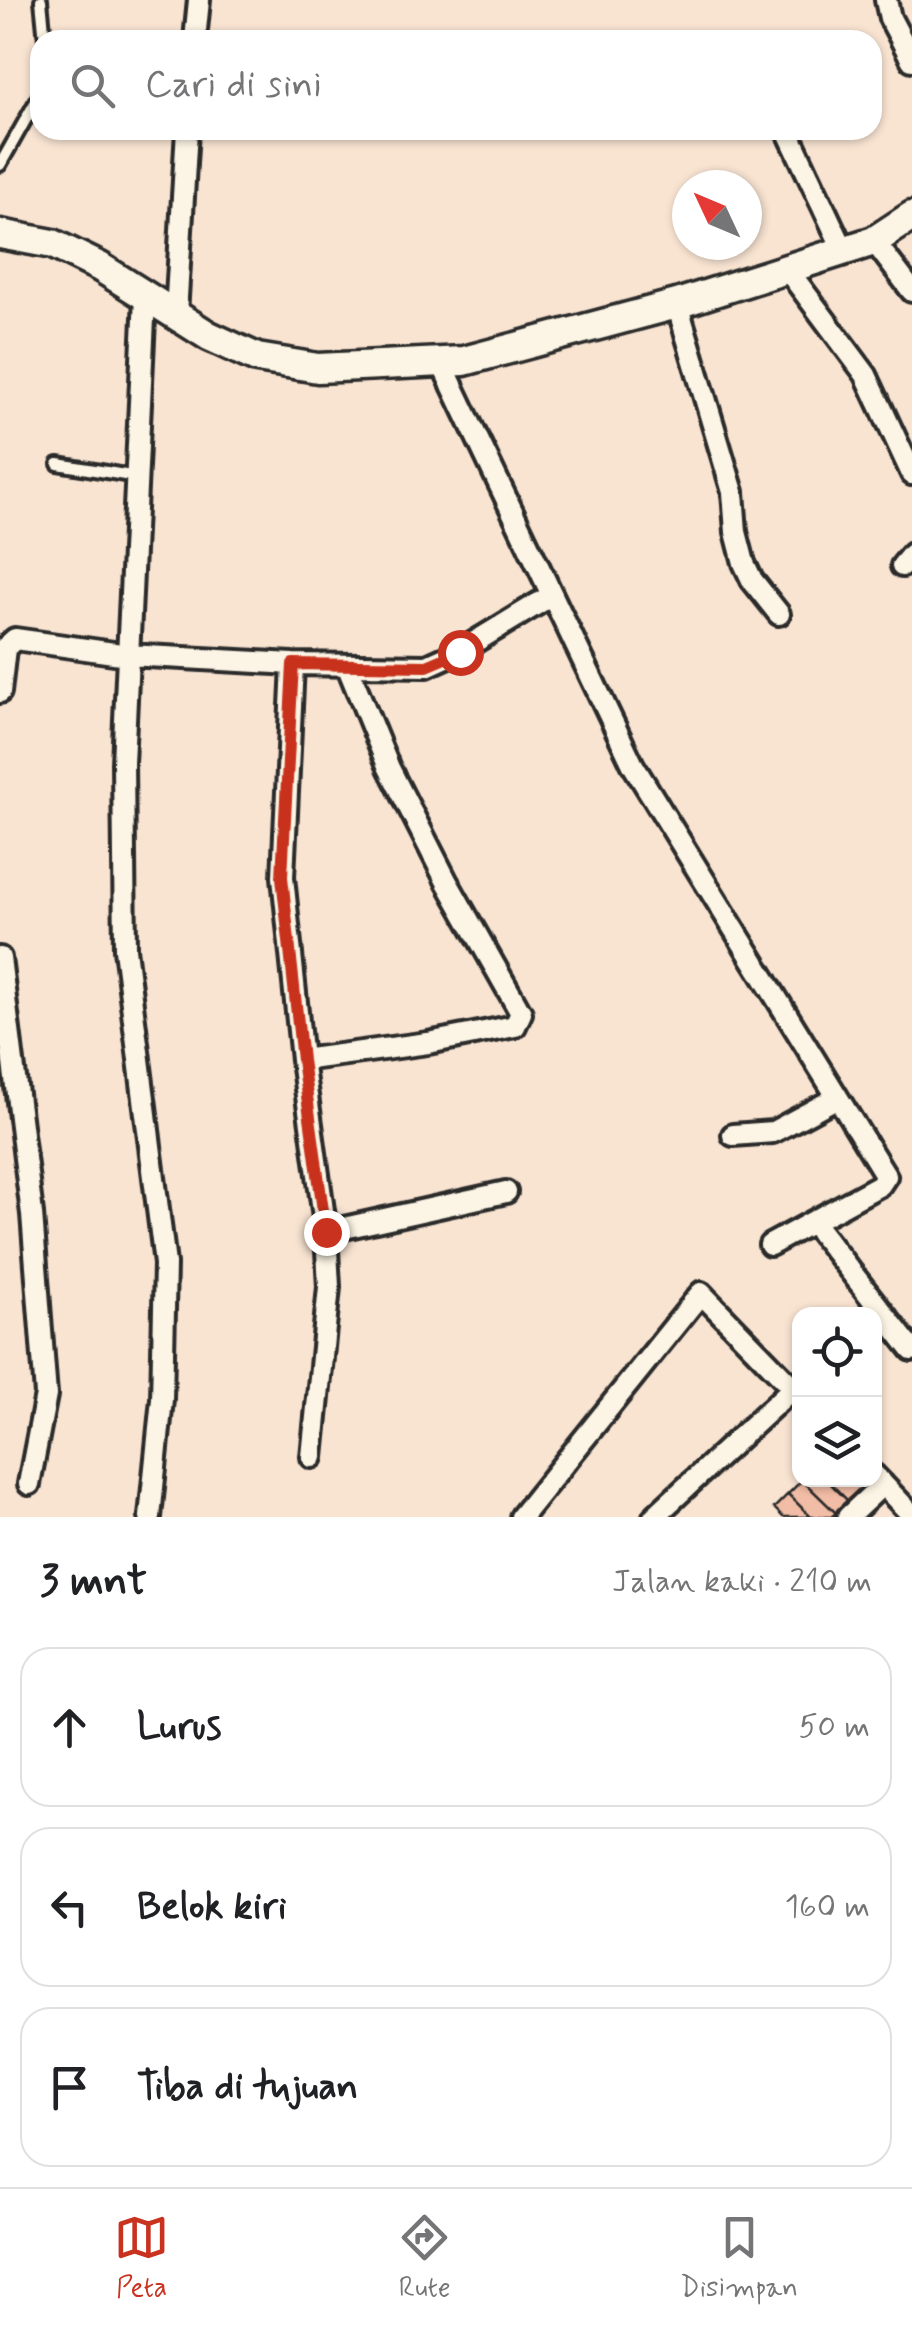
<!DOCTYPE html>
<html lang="id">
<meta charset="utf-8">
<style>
:root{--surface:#fff;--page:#f6f6f6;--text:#202124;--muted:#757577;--line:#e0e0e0;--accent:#c8321e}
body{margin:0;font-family:Mynerve,sans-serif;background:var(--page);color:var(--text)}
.controls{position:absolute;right:30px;bottom:30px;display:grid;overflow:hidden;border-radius:20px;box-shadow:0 2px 8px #0004}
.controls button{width:90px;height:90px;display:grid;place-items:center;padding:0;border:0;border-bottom:2px solid var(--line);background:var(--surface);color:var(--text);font:50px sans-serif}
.compass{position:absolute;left:672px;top:170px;width:90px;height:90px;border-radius:50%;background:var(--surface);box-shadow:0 2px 8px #0004;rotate:314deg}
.stop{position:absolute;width:30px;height:30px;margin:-22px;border:8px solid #c8321e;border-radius:50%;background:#fff}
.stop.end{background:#c8321e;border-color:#fff;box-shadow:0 2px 10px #0008}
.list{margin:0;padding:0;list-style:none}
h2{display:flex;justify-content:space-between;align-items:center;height:130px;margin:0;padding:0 40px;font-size:42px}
h2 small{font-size:32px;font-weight:400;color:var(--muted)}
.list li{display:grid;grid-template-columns:65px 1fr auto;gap:30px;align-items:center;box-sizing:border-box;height:160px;margin:0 20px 20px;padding:0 20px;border:2px solid var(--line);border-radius:30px}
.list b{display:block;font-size:38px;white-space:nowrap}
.list em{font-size:32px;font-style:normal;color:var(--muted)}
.icon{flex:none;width:55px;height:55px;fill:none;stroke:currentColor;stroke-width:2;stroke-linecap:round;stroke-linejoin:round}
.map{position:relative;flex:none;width:912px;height:1517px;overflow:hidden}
.search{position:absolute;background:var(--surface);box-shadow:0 2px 8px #0004;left:30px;right:30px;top:30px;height:110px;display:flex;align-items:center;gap:25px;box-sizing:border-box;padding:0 35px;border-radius:30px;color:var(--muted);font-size:38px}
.sheet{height:670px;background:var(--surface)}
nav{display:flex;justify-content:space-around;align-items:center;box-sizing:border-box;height:140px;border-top:2px solid var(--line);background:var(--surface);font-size:28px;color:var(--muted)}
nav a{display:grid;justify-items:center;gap:5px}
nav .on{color:var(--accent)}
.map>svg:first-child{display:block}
.building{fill:#f2bda6;stroke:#2b2b2b;stroke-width:2.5}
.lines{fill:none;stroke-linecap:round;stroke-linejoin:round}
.lane-casing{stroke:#2b2b2b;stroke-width:18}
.street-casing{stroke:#2b2b2b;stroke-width:28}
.secondary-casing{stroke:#2b2b2b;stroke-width:35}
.lane{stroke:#fcf5e5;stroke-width:10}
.street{stroke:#fcf5e5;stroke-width:20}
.secondary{stroke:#fcf5e5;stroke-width:28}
.route{stroke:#c8321e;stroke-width:12}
</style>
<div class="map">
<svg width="912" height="1517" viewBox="0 0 912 1517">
<rect width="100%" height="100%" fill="#f9e4d2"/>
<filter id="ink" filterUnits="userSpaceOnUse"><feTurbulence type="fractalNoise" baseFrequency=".01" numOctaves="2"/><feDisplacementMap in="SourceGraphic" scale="20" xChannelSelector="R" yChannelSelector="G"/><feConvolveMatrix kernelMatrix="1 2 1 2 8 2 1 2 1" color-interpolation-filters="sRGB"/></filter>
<g filter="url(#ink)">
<path class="building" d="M 802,1480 L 827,1480 L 848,1501 L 836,1513 Z
M 802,1480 L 836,1513 L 831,1517 L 811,1517 L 788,1494 Z
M 827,1480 L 857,1480 L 863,1486 L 848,1501 Z
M 788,1494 L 811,1517 L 783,1517 L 774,1508 Z"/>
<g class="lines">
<defs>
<path id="lane" d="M 41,0 L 45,40
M 0,165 L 40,94
M 58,464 L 137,477"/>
<path id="street" d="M 886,0 L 890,18 L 912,60
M 195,40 L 199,0
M 787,130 L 844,251
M 874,241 L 912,291
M 787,269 L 866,375 L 912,474
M 145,297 L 123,763 L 125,949 L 165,1264 L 162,1399 L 150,1517
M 677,304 L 733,492 L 736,532 L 744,563 L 752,580 L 779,614
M 176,314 L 187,130
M 442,364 L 633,765 L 886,1176 L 880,1185 L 770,1245
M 902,566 L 912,554
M 293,664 L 283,877 L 302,1060 L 326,1232 L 329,1287 L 312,1457
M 0,692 L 5,648 L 15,639 L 128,655 L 293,664 L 427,666 L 460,651 L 552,595
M 0,958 L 32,1214 L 46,1395 L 29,1484
M 302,1060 L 428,1043 L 515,1026 L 521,1013 L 447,882 L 389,768 L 347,665
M 733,1135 L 773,1132 L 836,1098
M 813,1223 L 912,1350
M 326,1232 L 506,1192
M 874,1475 L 912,1515
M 521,1517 L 701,1293 L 800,1395
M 654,1517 L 793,1388
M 848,1517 L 883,1484"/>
<path id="secondary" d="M 0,234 L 53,244 L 100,267 L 209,336 L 257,358 L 318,368 L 464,361 L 677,304 L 874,241 L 912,216"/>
</defs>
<use href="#lane" class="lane-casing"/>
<use href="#street" class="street-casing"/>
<use href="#secondary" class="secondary-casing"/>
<use href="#lane" class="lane"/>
<use href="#street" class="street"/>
<use href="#secondary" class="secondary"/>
</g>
</g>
<g class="lines" filter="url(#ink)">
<path class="route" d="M 326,1232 L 302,1060 L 282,877 L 293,664 L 427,666 L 460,652"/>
</g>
</svg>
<div class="controls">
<button><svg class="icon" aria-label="locate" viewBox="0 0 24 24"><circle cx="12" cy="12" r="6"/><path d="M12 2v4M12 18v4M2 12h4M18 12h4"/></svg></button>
<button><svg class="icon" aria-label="layers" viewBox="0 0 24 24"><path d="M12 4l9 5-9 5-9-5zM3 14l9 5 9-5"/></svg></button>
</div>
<svg class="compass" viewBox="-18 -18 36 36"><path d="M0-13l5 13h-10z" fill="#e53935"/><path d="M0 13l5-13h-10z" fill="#757577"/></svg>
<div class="stop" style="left:460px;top:652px"></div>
<div class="stop end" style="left:326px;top:1232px"></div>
<div class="search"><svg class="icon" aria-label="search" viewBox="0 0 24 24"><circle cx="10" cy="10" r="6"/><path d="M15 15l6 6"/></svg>Cari di sini</div>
</div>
<section class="sheet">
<h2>3 mnt<small>Jalan kaki · 210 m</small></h2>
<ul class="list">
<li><svg class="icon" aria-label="ahead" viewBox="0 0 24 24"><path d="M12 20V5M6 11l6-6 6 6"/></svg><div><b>Lurus</b></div><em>50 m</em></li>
<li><svg class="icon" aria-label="left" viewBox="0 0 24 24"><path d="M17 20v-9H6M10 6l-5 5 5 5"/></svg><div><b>Belok kiri</b></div><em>160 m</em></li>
<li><svg class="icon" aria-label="arrive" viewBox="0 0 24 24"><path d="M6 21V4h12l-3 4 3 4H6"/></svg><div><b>Tiba di tujuan</b></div></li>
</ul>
</section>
<nav>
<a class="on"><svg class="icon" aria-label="map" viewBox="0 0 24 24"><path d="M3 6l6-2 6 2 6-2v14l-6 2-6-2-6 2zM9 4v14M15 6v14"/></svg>Peta</a>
<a><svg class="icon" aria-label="directions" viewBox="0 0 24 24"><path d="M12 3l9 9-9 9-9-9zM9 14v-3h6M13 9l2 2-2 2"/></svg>Rute</a>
<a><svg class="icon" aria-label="saved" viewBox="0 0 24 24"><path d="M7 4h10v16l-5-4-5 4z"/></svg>Disimpan</a>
</nav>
